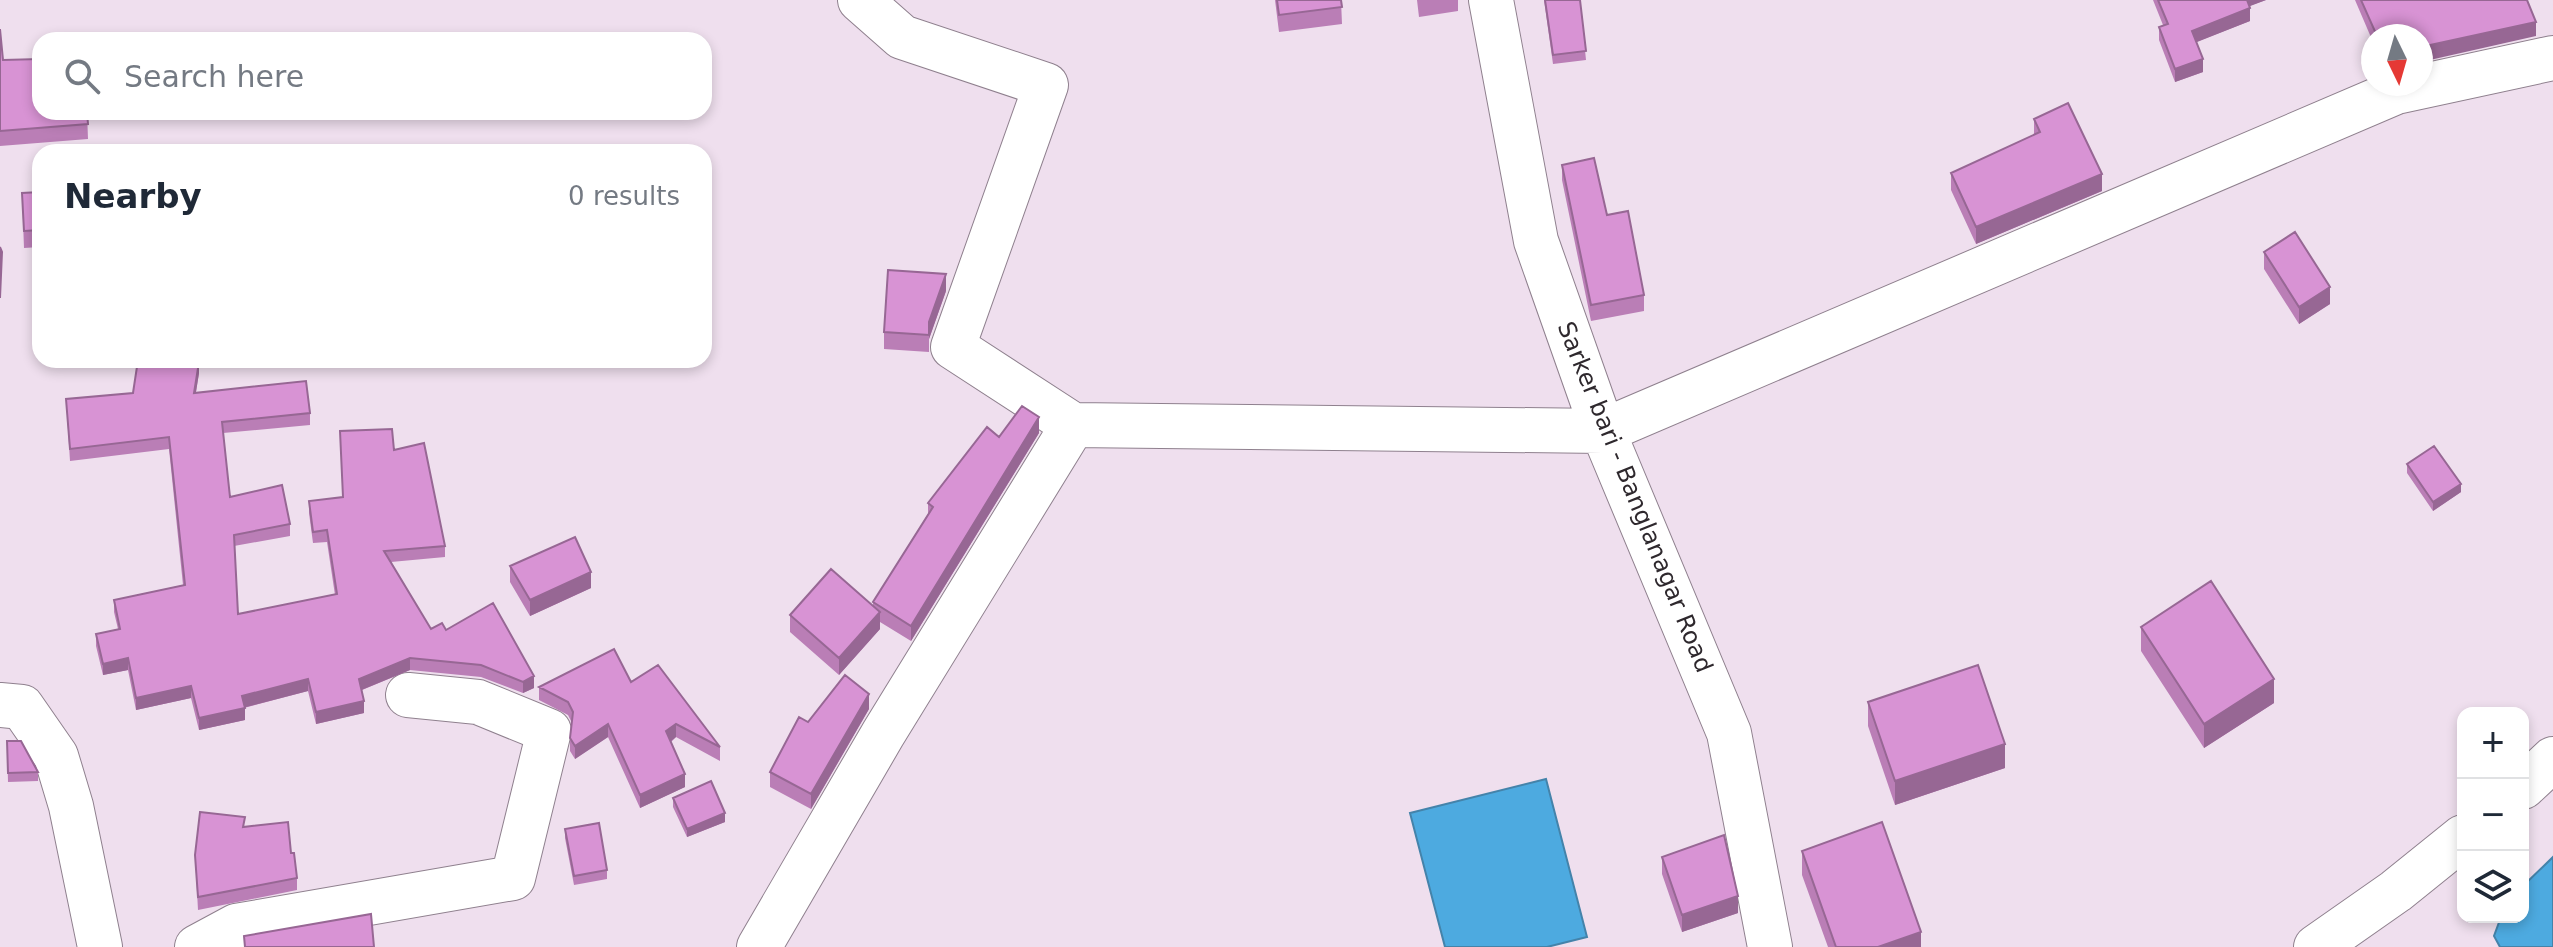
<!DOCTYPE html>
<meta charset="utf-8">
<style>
:root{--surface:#fff;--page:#f6f6f7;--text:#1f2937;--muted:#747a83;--line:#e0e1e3}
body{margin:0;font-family:"DejaVu Sans",sans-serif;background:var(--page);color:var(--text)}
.controls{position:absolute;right:24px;bottom:24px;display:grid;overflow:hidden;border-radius:16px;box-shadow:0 4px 12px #0003}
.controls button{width:72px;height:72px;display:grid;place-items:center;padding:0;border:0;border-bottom:2px solid var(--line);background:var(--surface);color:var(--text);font:40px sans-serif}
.compass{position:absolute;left:2361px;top:24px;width:72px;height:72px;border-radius:50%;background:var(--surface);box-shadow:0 4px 12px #0003;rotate:175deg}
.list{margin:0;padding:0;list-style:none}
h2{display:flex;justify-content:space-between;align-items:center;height:104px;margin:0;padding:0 32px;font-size:34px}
h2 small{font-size:26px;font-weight:400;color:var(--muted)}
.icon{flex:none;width:44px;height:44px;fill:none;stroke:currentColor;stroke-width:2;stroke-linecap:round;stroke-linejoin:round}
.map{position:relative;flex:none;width:2553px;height:947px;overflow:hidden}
.search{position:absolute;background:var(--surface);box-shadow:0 4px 12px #0003;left:32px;top:32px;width:680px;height:88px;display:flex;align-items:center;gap:20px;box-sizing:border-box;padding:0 28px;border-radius:24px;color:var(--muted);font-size:30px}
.panel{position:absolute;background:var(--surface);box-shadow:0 4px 12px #0003;left:32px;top:144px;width:680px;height:224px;border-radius:24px}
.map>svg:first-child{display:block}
.water{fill:#4daae0;stroke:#4483aa;stroke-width:2}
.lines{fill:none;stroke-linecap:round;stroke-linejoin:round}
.minor-casing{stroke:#8f808e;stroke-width:46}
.minor{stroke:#fff;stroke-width:44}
.wall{fill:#ba7eb6}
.shaded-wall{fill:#976794}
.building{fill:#d893d4;stroke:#976794;stroke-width:2}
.labels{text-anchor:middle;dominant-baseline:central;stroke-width:8;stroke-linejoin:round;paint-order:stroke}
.street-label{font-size:24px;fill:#2e282d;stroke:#fff}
</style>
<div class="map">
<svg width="2553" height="947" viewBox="0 0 2553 947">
<rect width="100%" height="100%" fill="#efdfee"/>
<path class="water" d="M 1546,779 L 1587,937 L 1547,947 L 1445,947 L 1410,813 Z
M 2553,857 L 2553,947 L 2500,947 L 2494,936 L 2501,917 L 2523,917 L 2523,886 Z"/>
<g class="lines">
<defs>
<path id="minor" d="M 860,0 L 902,37 L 1046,85 L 953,347 L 1073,425
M 1491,0 L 1536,241 L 1603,431 L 1729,733 L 1770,947
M 0,705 L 22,707 L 56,756 L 71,806 L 100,947
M 2523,787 L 2553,759
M 197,947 L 236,926 L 513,878 L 549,731 L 478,702 L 408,695
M 759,947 L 883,734 L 1073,425 L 1603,431 L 2396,92 L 2553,58
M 2316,947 L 2396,891 L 2463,837"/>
</defs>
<use href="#minor" class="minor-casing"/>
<use href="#minor" class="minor"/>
</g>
<path class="wall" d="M 1275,0 L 1341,0 L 1342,24 L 1279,32 Z
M 1417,0 L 1458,0 L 1458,11 L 1419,17 Z
M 1544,0 L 1580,0 L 1586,60 L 1553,64 Z
M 2153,0 L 2266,0 L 2249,6 L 2250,21 L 2196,42 L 2203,72 L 2175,82 L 2159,40 L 2159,27 L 2163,25 Z
M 2355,0 L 2527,0 L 2536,36 L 2373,36 L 2373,42 Z
M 0,29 L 3,60 L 87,112 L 88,139 L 0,146 Z
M 2034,119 L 2102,191 L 1976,244 L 1951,190 L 1951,173 L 2034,135 Z
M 1562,165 L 1607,215 L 1644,295 L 1644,311 L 1591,321 L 1562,180 Z
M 40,192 L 40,247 L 24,248 L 22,193 Z
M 2264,252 L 2330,304 L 2299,324 L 2264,269 Z
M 946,291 L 929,339 L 929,352 L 884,349 L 884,332 Z
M 199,373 L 196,392 L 310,413 L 310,425 L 223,433 L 230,497 L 290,524 L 290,536 L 234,546 L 238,614 L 335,595 L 327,542 L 313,543 L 309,513 L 309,501 L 343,497 L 394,450 L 445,546 L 445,557 L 391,562 L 431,629 L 446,630 L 534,688 L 523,693 L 481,677 L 410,670 L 362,690 L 364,713 L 316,724 L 308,691 L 244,708 L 245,720 L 199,730 L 191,698 L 136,710 L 128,670 L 103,675 L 96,646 L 96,634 L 118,629 L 114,612 L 114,600 L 183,585 L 169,449 L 70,461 L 66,399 L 133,393 Z
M 1039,433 L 911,641 L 880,622 L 880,629 L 839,675 L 790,632 L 790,615 L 873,606 L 873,602 L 928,514 L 928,503 L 999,437 Z
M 2407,464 L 2461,492 L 2433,511 L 2407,473 Z
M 510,566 L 591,588 L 530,616 L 510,582 Z
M 2141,627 L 2274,703 L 2204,748 L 2141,651 Z
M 631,682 L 720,747 L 720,761 L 676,737 L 671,742 L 685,787 L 640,808 L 608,737 L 575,759 L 570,751 L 570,738 L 572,723 L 568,715 L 539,700 L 539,687 Z
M 1868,702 L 2005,768 L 1895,805 L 1868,726 Z
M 869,709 L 811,809 L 770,787 L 770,772 L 808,722 Z
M 7,741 L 38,772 L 38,781 L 8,782 Z
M 673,798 L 725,822 L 687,837 L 673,807 Z
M 245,827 L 291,853 L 297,878 L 297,890 L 198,910 L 195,855 Z
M 565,829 L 607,870 L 607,879 L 574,885 L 565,838 Z
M 1802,851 L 1921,947 L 1828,947 L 1802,875 Z
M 1662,857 L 1738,913 L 1682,932 L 1662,874 Z"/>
<path class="shaded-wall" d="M 2245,0 L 2266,0 L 2245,8 Z
M 2250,8 L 2250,21 L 2192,44 L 2192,31 Z
M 2536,22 L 2536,36 L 2421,62 L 2421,47 Z
M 2203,59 L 2203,72 L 2175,82 L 2175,69 Z
M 2102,174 L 2102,191 L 1976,244 L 1976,227 Z
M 946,274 L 946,291 L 929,339 L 929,352 L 929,322 Z
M 2330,287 L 2330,304 L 2299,324 L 2299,307 Z
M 199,362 L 199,373 L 194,404 L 194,393 Z
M 1039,417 L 1039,433 L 911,641 L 911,626 Z
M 2461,484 L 2461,492 L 2433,511 L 2433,502 Z
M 591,572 L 591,588 L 530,616 L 530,600 Z
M 880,612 L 880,629 L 839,675 L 839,658 Z
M 128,658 L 128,670 L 103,675 L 103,664 Z
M 410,658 L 410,670 L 359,691 L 359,679 Z
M 534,676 L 534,688 L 523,693 L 523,682 Z
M 308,679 L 308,691 L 242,708 L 242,696 Z
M 2274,679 L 2274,703 L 2204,748 L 2204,724 Z
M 191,686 L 191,698 L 136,710 L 136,698 Z
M 869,694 L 869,709 L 811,809 L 811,794 Z
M 364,701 L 364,713 L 316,724 L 316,712 Z
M 245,708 L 245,720 L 199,730 L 199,718 Z
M 608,724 L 608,737 L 575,759 L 575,746 Z
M 676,724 L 676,737 L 666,745 L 666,731 Z
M 2005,744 L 2005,768 L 1895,805 L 1895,781 Z
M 685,774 L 685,787 L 640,808 L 640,795 Z
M 725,813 L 725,822 L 687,837 L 687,829 Z
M 1738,896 L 1738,913 L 1682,932 L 1682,915 Z
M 1921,932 L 1921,947 L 1878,947 Z"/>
<path class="building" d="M 1277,0 L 1341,0 L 1342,7 L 1279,15 Z
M 1545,0 L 1580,0 L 1586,51 L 1553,55 Z
M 2158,0 L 2247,0 L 2250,8 L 2192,31 L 2203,59 L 2175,69 L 2159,27 L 2168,24 Z
M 2361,0 L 2527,0 L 2536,22 L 2421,47 L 2421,36 L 2377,36 Z
M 0,29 L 3,60 L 40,59 L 40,112 L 87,112 L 88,124 L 0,131 Z
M 2068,103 L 2102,174 L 1976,227 L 1951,173 L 2040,132 L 2034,119 Z
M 1594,158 L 1607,215 L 1628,211 L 1644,295 L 1591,305 L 1562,165 Z
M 40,192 L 40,230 L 24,231 L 22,193 Z
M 2295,232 L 2330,287 L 2299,307 L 2264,252 Z
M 0,247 L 2,252 L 0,298 Z
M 888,270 L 946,274 L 929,322 L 929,335 L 884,332 Z
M 138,360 L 187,360 L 199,362 L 194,393 L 306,381 L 310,413 L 222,422 L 230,497 L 282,485 L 290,524 L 234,535 L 238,614 L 337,594 L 327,530 L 313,532 L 309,501 L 343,497 L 340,431 L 392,429 L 394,450 L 424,443 L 445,546 L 384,551 L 431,629 L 442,623 L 446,630 L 493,603 L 534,676 L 523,682 L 481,665 L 410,658 L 359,679 L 364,701 L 316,712 L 308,679 L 242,696 L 245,708 L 199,718 L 191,686 L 136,698 L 128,658 L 103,664 L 96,634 L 120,629 L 114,600 L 185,585 L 169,437 L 70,449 L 66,399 L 133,393 Z
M 1022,406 L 1039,417 L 911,626 L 873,602 L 933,507 L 928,503 L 987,427 L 999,437 Z
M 2434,446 L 2461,484 L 2433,502 L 2407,464 Z
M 575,537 L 591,572 L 530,600 L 510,566 Z
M 831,569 L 880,612 L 839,658 L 790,615 Z
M 2211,581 L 2274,679 L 2204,724 L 2141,627 Z
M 614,649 L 631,682 L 658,665 L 720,747 L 676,724 L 666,731 L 685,774 L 640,795 L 608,724 L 575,746 L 570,738 L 573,712 L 568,702 L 539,687 Z
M 1978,665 L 2005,744 L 1895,781 L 1868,702 Z
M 845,675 L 869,694 L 811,794 L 770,772 L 799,717 L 808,722 Z
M 7,741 L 21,741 L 38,772 L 8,773 Z
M 711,781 L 725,813 L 687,829 L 673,798 Z
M 200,812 L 245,817 L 243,827 L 288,822 L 291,853 L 294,853 L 297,878 L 198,897 L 195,855 Z
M 1882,822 L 1921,932 L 1878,947 L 1836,947 L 1802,851 Z
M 599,823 L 607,870 L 574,876 L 565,829 Z
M 1724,835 L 1738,896 L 1682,915 L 1662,857 Z
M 371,914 L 374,947 L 245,947 L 244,936 Z"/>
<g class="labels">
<g class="street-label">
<text transform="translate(1635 497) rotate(68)">Sarker bari - Banglanagar Road</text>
</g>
</g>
</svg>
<div class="controls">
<button>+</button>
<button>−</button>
<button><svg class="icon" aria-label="layers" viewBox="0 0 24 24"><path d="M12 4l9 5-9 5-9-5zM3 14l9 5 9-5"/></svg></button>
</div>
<svg class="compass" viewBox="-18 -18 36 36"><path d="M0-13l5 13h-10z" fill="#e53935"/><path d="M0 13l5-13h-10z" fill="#747a83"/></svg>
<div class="search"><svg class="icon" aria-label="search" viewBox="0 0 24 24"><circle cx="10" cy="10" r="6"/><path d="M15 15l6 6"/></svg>Search here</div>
<section class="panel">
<h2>Nearby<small>0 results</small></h2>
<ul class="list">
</ul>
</section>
</div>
